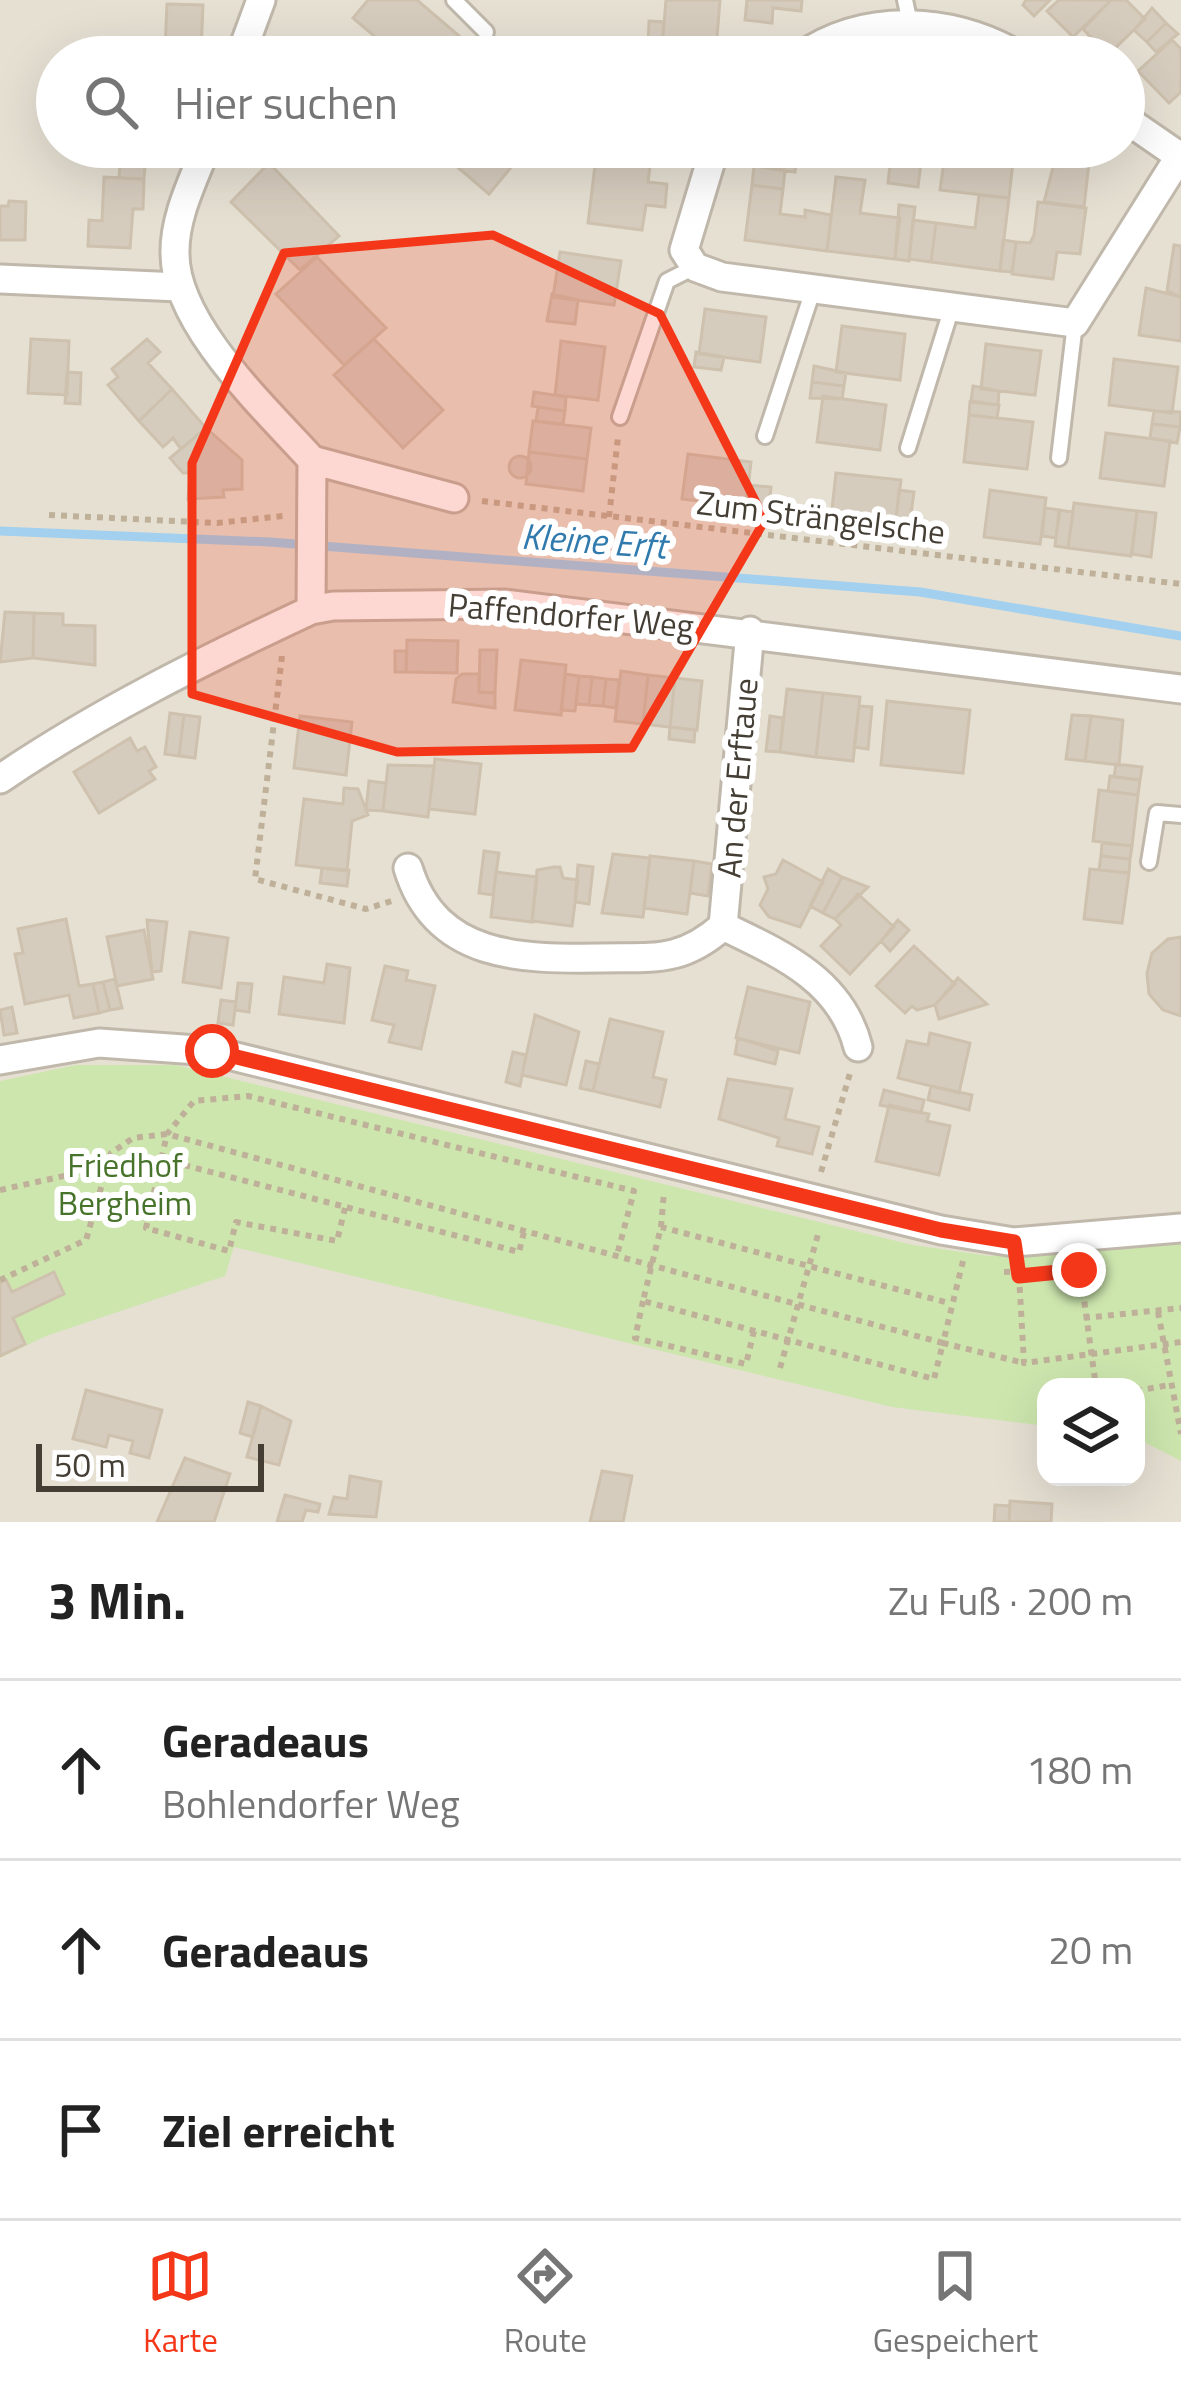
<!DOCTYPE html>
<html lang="de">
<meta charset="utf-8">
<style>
:root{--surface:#fff;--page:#f2f2f2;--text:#222;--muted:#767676;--line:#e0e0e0;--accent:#f53719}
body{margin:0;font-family:"Titillium Web",sans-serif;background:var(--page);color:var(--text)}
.controls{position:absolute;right:36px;bottom:36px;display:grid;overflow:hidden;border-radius:24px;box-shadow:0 12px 48px #0002}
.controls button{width:108px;height:108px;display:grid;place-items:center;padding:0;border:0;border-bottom:3px solid var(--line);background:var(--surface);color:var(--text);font:60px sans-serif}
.scale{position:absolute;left:36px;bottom:30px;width:228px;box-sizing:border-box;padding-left:12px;border:6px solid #443e35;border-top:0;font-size:33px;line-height:42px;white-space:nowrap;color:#443e35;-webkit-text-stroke:9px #fff;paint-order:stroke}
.stop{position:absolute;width:36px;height:36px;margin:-27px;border:9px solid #f53719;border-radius:50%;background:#fff}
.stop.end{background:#f53719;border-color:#fff;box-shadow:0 3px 12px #0008}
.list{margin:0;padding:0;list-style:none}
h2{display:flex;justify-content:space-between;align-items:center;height:156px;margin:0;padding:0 48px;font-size:51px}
h2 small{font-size:39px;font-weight:400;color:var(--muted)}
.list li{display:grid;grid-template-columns:78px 1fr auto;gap:36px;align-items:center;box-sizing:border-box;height:180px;padding:0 48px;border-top:3px solid var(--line)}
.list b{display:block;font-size:45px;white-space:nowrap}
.list p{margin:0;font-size:39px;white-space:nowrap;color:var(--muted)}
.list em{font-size:39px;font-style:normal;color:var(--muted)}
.icon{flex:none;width:66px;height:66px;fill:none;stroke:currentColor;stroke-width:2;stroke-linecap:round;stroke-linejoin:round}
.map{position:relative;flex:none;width:1181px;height:1522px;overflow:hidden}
.search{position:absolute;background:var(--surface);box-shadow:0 12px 48px #0002;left:36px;right:36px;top:36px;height:132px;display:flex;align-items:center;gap:30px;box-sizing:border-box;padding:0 42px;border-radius:66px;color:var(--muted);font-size:45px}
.sheet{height:696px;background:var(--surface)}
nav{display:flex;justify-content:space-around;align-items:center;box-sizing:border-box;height:168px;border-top:3px solid var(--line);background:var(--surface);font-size:33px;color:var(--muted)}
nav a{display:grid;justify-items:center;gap:6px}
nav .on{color:var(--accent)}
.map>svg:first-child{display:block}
.residential{fill:#e6e0d3;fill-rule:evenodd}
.green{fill:#cde6ae}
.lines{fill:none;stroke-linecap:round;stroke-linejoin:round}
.stream{stroke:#a2d0ee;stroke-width:9}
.building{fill:#d6ccbe;stroke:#cec1ae;stroke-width:3}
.service-casing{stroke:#c0b8ab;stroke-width:20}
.minor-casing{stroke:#c0b8ab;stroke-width:33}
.path{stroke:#bfb199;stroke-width:6;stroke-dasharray:6 6;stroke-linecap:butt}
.service{stroke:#fff;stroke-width:14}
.minor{stroke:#fff;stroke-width:27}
.route{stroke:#f53719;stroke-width:15}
.marked{fill:#f53719;fill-opacity:0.2;stroke:#f53719;stroke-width:9;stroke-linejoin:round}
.labels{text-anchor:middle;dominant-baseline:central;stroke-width:12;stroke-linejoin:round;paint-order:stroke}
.street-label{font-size:33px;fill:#443e35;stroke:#fff}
.park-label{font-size:33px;fill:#47742a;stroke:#fff}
.water-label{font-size:36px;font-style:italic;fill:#317aad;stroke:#fff}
</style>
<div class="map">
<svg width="1181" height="1522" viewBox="0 0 1181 1522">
<rect width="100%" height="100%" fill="#f2eee5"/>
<path class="residential" d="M 0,0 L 1181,0 L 1181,1522 L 0,1522 ZM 57,57 L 1124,57 L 1124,147 L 57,147 ZM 1046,1387 L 1136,1387 L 1136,1477 L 1046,1477 Z"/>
<path class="green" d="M 76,1065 L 176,1065 L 913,1245 L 990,1256 L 1181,1234 L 1181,1461 L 1136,1438 L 1136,1387 L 1046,1387 L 1046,1426 L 892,1407 L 234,1247 L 225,1276 L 46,1336 L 0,1358 L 0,1081 Z"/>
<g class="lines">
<path class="stream" d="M 0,531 L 270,542 L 920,592 L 1181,636"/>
</g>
<path class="building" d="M 368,0 L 417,0 L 465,41 L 451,57 L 399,57 L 353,18 Z
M 666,0 L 720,0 L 716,50 L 662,48 Z
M 747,0 L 802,0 L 801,11 L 773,8 L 772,23 L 745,20 Z
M 1026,0 L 1050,0 L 1034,16 L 1023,5 Z
M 1059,0 L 1106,0 L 1109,2 L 1073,37 L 1047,11 Z
M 1126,0 L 1145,19 L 1108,55 L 1083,29 L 1111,0 Z
M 167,4 L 203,5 L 201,52 L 165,50 Z
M 1152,8 L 1166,23 L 1147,42 L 1134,30 Z
M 649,21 L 664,22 L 662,48 L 648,46 Z
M 1166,23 L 1178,34 L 1156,52 L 1147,42 Z
M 1172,40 L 1181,49 L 1181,92 L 1169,103 L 1138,71 Z
M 434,147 L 526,147 L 527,148 L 489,194 Z
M 610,147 L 666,147 L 664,160 L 609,151 Z
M 769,147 L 840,147 L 839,153 L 798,149 L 797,158 L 768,154 Z
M 892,147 L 923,147 L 918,187 L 888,183 Z
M 946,147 L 979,147 L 977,156 L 1013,161 L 1009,198 L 940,190 Z
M 1032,147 L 1093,147 L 1092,153 L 1083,151 L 1081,162 L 1089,163 L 1084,207 L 1044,202 L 1055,160 L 1030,157 Z
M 597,149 L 651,159 L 648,182 L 667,184 L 665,207 L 646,205 L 642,230 L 588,223 Z
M 768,154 L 797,158 L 795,172 L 766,168 Z
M 269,163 L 339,236 L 300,270 L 231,202 Z
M 120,165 L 145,166 L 144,179 L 119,178 Z
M 754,166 L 785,170 L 783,189 L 752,185 Z
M 104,177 L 144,179 L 143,209 L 133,209 L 130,248 L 88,246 L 89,220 L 102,221 Z
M 836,177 L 865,180 L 860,213 L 900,218 L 895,259 L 827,251 Z
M 752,185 L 783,189 L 780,214 L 805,217 L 805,210 L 831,215 L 827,251 L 745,240 Z
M 979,195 L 1009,198 L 1000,271 L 931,262 L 936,223 L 975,228 Z
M 9,201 L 26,202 L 25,240 L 0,240 L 0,206 L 8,206 Z
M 1038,202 L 1086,208 L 1080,254 L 1057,252 L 1053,279 L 1012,274 L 1016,242 L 1030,243 L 1034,235 Z
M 899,205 L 915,207 L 909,261 L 895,259 Z
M 913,220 L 936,223 L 931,262 L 909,259 Z
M 1003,240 L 1016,242 L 1012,272 L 1000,271 Z
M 1174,245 L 1181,246 L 1181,297 L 1167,291 Z
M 560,252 L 621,261 L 614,305 L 553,297 Z
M 317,257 L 386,328 L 344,365 L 276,294 Z
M 1146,288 L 1181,297 L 1181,341 L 1139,335 Z
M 552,294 L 578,300 L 575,324 L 547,321 Z
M 705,309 L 766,317 L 760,362 L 699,354 Z
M 842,326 L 905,334 L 900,380 L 836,372 Z
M 31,339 L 69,341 L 67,395 L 28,393 Z
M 147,339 L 160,352 L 148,363 L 172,389 L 139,421 L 108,385 L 118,377 L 112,369 Z
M 374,339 L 443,410 L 403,448 L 334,375 Z
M 561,341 L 605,347 L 598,400 L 555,395 Z
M 986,344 L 1041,351 L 1035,395 L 981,389 Z
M 696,352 L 724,357 L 721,370 L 694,367 Z
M 1114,359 L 1178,367 L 1172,413 L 1109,405 Z
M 814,366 L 846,373 L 844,386 L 812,382 Z
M 67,372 L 81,373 L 80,404 L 65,403 Z
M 812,382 L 844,386 L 842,399 L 810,398 Z
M 973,386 L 999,391 L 998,405 L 971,401 Z
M 172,389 L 206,428 L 181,449 L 173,438 L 163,447 L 139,421 Z
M 534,392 L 566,397 L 565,411 L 532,406 Z
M 823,396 L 886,405 L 880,450 L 817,442 Z
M 970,402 L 999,405 L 997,418 L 969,415 Z
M 538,407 L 565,411 L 563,424 L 536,421 Z
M 1154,411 L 1181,412 L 1180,427 L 1152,424 Z
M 969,415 L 1033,422 L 1027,469 L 964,462 Z
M 533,421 L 591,428 L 587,459 L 529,452 Z
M 1152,424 L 1180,427 L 1177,443 L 1150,438 Z
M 206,428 L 242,460 L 242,489 L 223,490 L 224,497 L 188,499 L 190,473 L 183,473 L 170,458 Z
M 1106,433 L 1170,441 L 1164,486 L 1100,478 Z
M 529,452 L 587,459 L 583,491 L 526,484 Z
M 688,454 L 751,462 L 746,507 L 682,499 Z
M509 467a11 11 0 1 1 22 0a11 11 0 1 1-22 0Z
M 836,473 L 901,480 L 895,526 L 831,518 Z
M 748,485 L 771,487 L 768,515 L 744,512 Z
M 899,490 L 914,492 L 910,521 L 896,519 Z
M 990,490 L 1046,498 L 1040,544 L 984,537 Z
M 1074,503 L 1137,511 L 1131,556 L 1068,548 Z
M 1045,508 L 1060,510 L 1056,538 L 1042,536 Z
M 1059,510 L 1073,512 L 1068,548 L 1055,546 Z
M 1137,511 L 1156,513 L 1151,557 L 1132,554 Z
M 5,612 L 34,613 L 33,658 L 0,662 Z
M 34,613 L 63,614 L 63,625 L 95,626 L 95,665 L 33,658 Z
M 407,640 L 458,641 L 457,673 L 406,672 Z
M 480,650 L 497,650 L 495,693 L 479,692 Z
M 395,651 L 407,651 L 406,672 L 395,672 Z
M 521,660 L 566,665 L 561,715 L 515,710 Z
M 621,671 L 648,675 L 643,724 L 615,721 Z
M 462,674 L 479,674 L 479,692 L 495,693 L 495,708 L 453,702 L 456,679 Z
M 565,674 L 579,676 L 575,711 L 561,710 Z
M 648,675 L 675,678 L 670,727 L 643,724 Z
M 579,676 L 592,677 L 589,705 L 576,704 Z
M 592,677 L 606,679 L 603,706 L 589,705 Z
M 675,678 L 702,681 L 697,730 L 670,727 Z
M 606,679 L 619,680 L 616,708 L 603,706 Z
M 787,689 L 823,693 L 816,757 L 780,752 Z
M 823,693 L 860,697 L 853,761 L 816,757 Z
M 887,701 L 970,710 L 963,773 L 881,765 Z
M 859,706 L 872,707 L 868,749 L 854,747 Z
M 170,713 L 184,715 L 179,756 L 165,754 Z
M 184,715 L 200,717 L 195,758 L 179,756 Z
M 1072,715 L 1091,716 L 1085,761 L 1066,759 Z
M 300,716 L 352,722 L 346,775 L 294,768 Z
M 770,716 L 783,718 L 780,752 L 766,751 Z
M 1091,716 L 1123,720 L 1119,765 L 1085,761 Z
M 670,727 L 695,730 L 694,742 L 669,739 Z
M 130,738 L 137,751 L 145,747 L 156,767 L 149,771 L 155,779 L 99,813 L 74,772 Z
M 435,759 L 481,764 L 475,814 L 429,809 Z
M 1116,764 L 1142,767 L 1140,780 L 1114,777 Z
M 388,765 L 434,766 L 428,817 L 383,811 Z
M 1110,776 L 1140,780 L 1138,795 L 1108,791 Z
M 369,781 L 386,783 L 383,811 L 366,810 Z
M 344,788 L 358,789 L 368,815 L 352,821 L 347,871 L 296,865 L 304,799 L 343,804 Z
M 1099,790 L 1138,795 L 1132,846 L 1093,841 Z
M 1102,843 L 1132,846 L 1130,859 L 1101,856 Z
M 484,851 L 499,853 L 493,895 L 479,893 Z
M 613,854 L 650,858 L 643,917 L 602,913 Z
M 650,856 L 694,861 L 687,914 L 644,908 Z
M 1101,856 L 1130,859 L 1129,873 L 1099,870 Z
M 783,860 L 823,882 L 800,927 L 769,917 L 760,905 L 768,889 L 764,877 L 776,874 Z
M 694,861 L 712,864 L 708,896 L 690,893 Z
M 578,865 L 593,867 L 589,904 L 575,902 Z
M 554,867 L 560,867 L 563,878 L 578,880 L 572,926 L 532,921 L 537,870 Z
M 322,868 L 349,870 L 347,886 L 320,883 Z
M 828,869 L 842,877 L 823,913 L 810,906 Z
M 1090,869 L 1129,873 L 1122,923 L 1084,919 Z
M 496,872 L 537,877 L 532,922 L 491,917 Z
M 842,877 L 868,887 L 835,919 L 823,913 Z
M 858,894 L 894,927 L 850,974 L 821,946 L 841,925 L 835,919 Z
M 66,919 L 79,986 L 93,984 L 99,1013 L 74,1018 L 69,995 L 25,1004 L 15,954 L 23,953 L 18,929 Z
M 147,920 L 167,922 L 161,971 L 152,972 Z
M 898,920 L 909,930 L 890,951 L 881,941 Z
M 144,930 L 153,979 L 117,986 L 107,937 Z
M 190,932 L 228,938 L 221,988 L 183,982 Z
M 1181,937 L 1181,1016 L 1163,1010 L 1149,994 L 1147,973 L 1152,953 L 1168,939 Z
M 914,946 L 955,984 L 935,1005 L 917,1010 L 912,1006 L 905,1013 L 876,986 Z
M 327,964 L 350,968 L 344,1023 L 279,1014 L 284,977 L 324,983 Z
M 385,966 L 408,971 L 406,980 L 435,986 L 421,1049 L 389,1042 L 394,1025 L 372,1020 Z
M 958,978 L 987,1004 L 939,1019 L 935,1005 Z
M 115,979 L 122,1008 L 110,1010 L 103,982 Z
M 103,982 L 110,1010 L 99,1013 L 93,984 Z
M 238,983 L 252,984 L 249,1012 L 235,1010 Z
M 748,987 L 810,1002 L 799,1053 L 736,1038 Z
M 221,1000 L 236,1002 L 233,1025 L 218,1023 Z
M 12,1007 L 17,1033 L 4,1035 L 0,1010 Z
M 535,1015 L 579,1032 L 566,1085 L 522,1075 Z
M 610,1019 L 663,1032 L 653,1077 L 666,1080 L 660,1107 L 593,1091 Z
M 930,1033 L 970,1043 L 959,1093 L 898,1078 L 907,1041 L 928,1045 Z
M 738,1038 L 778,1051 L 775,1064 L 735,1054 Z
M 513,1052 L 526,1055 L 520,1086 L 506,1082 Z
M 586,1061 L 599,1064 L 593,1091 L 580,1088 Z
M 728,1079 L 792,1089 L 785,1119 L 819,1127 L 812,1154 L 777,1146 L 779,1138 L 719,1119 Z
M 931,1086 L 972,1095 L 969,1110 L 928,1100 Z
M 884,1090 L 924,1100 L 921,1113 L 880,1105 Z
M 889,1105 L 929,1114 L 927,1121 L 950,1126 L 939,1175 L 876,1161 Z
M 54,1272 L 64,1294 L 13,1318 L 25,1344 L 0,1356 L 0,1283 L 6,1280 L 12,1292 Z
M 86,1390 L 162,1410 L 149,1458 L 130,1453 L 133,1441 L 109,1435 L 106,1447 L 73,1439 Z
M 248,1402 L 261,1406 L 253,1437 L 240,1433 Z
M 261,1406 L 291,1421 L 279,1465 L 247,1457 Z
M 185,1458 L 230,1474 L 214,1522 L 157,1522 Z
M 602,1471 L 632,1476 L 623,1522 L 590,1522 Z
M 350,1476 L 381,1482 L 376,1517 L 329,1514 L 334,1497 L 347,1499 Z
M 285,1495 L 320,1504 L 318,1512 L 306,1510 L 302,1522 L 277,1522 Z
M 1010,1501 L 1052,1504 L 1051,1522 L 1009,1522 Z
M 995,1505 L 1010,1506 L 1009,1522 L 994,1522 Z"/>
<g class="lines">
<defs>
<path id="service" d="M 454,0 L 486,32
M 905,0 L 910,23
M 620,417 L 667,281 L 695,267
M 765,436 L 813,290
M 908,448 L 952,307
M 1059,458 L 1075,323
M 1149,862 L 1157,813 L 1181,815"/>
<path id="minor" d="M 240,57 L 261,0
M 800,57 C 866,11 953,17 1021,57
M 1124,118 L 1179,156
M 206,147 C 193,181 174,217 175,254 C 175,325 267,410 312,460 L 311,610
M 715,147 L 684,250 L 695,267 L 722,277 L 1075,323 L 1181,154
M 0,279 L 179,287
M 312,460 L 454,498
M 750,631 L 723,926 C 781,954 841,980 858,1047
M 0,779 C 97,713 204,660 311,610 L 333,606 L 505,604 L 1181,689
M 408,868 C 436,959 521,959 601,958 C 654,957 681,963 723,926
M 0,1060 L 99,1043 L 212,1051 L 941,1230 L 1014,1242 L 1181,1228"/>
</defs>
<use href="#service" class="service-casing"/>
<use href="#minor" class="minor-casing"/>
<path class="path" d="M 482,501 L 1181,584
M 49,515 L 217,523 L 283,516
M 609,517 L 618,437
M 282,656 L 255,879 L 366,909 L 395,900
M 161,1159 L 519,1252 L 524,1232
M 821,1172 L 851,1070
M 0,1190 L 105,1167
M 345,1208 L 337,1241 L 236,1222 L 229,1251 L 146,1228 L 167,1134 L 194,1101 L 248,1096 L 634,1191 L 617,1255
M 661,1227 L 664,1192
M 963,1261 L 943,1343 L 1024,1363
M 1004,1272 L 1080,1270 L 1096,1387
M 1019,1275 L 1024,1363 L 1181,1342
M 0,1280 L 86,1240 L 111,1153 L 133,1138 L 167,1134 L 650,1265 L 943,1343 L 934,1379 L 643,1301 L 661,1227 L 949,1303
M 643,1301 L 635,1338 L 746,1364 L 754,1331
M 1158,1312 L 1181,1434
M 1084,1318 L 1181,1308
M 780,1368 L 819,1231
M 1136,1391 L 1169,1385"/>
<use href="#service" class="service"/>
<use href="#minor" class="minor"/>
</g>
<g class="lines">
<path class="route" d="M 212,1051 L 941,1230 L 1014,1242 L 1019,1276 L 1079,1270"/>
</g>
<path class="marked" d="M 493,235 L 660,314 L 765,520 L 632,748 L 397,752 L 192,694 L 192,463 L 284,253 Z"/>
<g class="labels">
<g class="street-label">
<text transform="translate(821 517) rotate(7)">Zum Strängelsche</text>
<text transform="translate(571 615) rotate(5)">Paffendorfer Weg</text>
<text transform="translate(737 778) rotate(-85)">An der Erftaue</text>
</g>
<g class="park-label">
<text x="125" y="1165">Friedhof<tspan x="125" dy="38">Bergheim</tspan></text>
</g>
<g class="water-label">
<text transform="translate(594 540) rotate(4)">Kleine Erft</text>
</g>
</g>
</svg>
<div class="controls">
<button><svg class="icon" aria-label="layers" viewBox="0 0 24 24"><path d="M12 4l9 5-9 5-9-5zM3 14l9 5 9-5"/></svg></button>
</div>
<div class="scale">50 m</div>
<div class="stop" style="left:212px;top:1051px"></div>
<div class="stop end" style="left:1079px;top:1270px"></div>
<div class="search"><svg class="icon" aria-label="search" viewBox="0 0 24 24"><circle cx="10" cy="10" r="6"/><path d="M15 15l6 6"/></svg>Hier suchen</div>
</div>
<section class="sheet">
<h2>3 Min.<small>Zu Fuß · 200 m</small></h2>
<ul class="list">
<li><svg class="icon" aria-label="ahead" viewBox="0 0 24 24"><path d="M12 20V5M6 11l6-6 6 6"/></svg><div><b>Geradeaus</b><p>Bohlendorfer Weg</p></div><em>180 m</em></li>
<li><svg class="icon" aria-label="ahead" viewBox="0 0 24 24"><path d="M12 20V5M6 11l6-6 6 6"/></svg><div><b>Geradeaus</b></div><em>20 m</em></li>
<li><svg class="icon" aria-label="arrive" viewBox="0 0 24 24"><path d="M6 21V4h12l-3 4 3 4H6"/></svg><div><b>Ziel erreicht</b></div></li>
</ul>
</section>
<nav>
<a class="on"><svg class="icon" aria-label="map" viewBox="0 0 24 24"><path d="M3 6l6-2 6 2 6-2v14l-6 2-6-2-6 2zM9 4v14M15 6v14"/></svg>Karte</a>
<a><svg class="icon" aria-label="directions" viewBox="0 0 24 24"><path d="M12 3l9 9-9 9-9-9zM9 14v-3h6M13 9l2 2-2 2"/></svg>Route</a>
<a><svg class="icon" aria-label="saved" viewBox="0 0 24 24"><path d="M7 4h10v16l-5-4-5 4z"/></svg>Gespeichert</a>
</nav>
